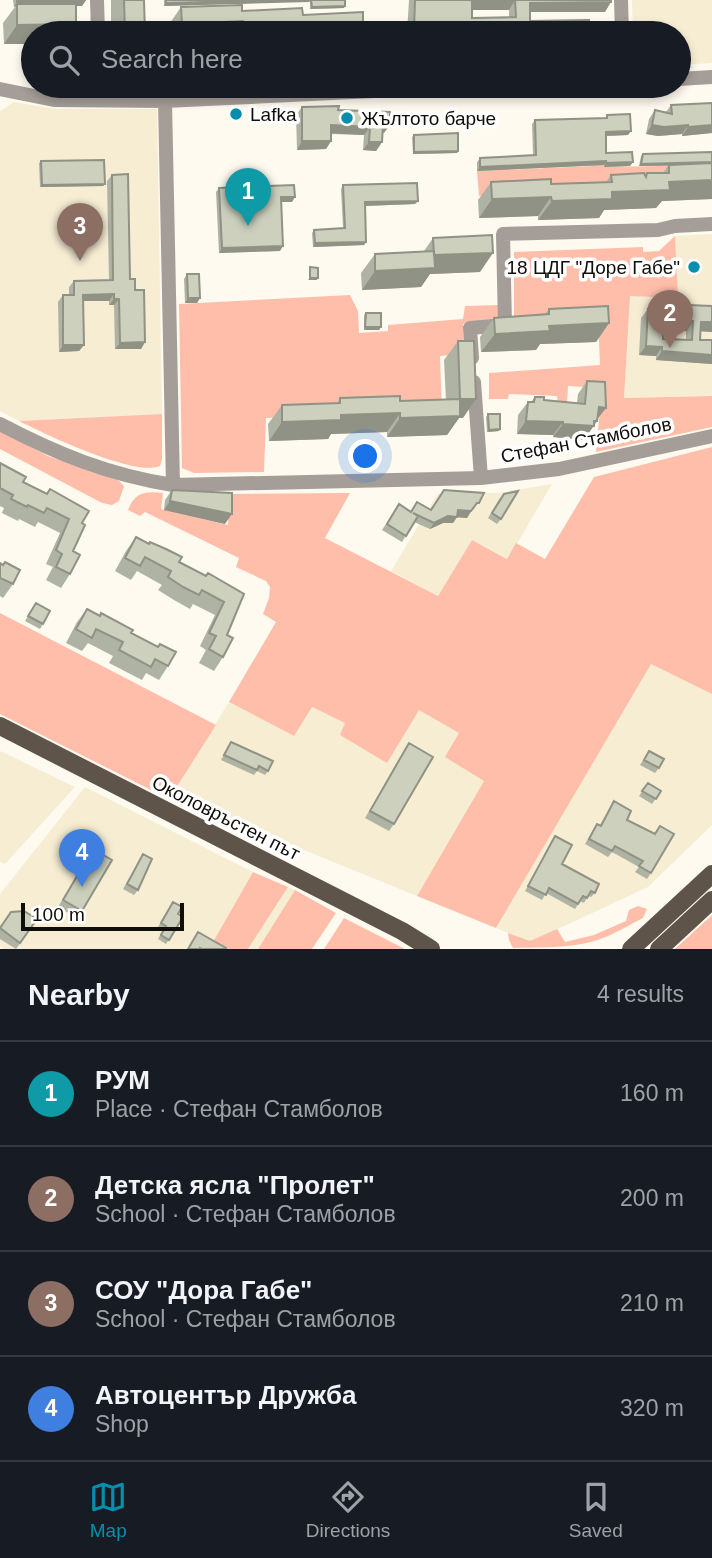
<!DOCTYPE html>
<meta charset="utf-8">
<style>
:root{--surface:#171b24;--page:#242831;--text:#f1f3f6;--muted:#9ea1a6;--line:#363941;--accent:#068eac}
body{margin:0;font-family:Helvetica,sans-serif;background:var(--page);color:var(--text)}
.scale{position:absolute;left:21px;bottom:18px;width:163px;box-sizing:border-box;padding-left:7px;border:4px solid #100e08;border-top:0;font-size:19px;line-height:24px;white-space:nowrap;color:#100e08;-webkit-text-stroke:5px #fff;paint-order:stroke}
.you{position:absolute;left:366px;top:457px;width:24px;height:24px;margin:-18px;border:5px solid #fff;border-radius:50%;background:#1a73e8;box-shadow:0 0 0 10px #1a73e833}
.badge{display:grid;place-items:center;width:46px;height:46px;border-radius:50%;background:var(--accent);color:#fff;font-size:23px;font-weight:700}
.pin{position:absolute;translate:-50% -58px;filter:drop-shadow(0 2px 4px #0008)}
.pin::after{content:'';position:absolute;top:37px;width:24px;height:21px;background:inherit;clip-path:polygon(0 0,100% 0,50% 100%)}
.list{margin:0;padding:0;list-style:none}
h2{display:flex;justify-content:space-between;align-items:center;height:91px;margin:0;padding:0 28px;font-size:30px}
h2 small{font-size:23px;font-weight:400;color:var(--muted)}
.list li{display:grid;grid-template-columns:46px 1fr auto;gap:21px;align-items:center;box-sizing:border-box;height:105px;padding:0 28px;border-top:2px solid var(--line)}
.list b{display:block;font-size:26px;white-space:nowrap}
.list p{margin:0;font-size:23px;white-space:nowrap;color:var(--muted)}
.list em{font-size:23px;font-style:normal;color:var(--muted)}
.icon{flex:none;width:38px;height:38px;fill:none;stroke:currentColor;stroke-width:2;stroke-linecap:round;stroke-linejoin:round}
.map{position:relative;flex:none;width:712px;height:949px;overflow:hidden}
.search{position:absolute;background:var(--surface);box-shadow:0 4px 10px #0003;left:21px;right:21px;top:21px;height:77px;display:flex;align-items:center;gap:18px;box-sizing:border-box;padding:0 24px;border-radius:38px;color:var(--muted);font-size:26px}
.sheet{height:511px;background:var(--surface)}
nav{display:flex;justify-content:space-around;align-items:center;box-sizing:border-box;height:98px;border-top:2px solid var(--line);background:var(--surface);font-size:19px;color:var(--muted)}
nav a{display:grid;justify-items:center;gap:4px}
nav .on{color:var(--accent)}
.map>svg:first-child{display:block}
.built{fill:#f6edd3}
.green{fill:#ffbea9}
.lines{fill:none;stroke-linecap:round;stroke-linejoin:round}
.minor{stroke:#a59e98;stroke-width:14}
.major{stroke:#5f544a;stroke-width:18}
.wall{fill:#afb3a3;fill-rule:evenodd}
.shaded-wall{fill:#8f9284}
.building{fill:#ccd0bd;stroke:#8f9284;stroke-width:2;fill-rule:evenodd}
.poi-dot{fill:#068eac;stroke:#fff;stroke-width:2.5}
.labels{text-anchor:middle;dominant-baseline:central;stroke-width:7;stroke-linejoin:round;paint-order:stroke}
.poi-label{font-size:19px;fill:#100e08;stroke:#fff;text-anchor:start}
.street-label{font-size:19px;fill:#100e08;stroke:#fff}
</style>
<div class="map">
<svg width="712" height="949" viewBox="0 0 712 949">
<rect width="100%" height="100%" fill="#fefaef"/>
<path class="built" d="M 632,0 L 712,0 L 712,63 L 679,65 L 679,33 L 633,33 Z
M 14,102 L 55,109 L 157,109 L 162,414 L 19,421 L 0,411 L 0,111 Z
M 712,234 L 712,396 L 624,398 L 630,295 L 677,298 L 675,236 Z
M 552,484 L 508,559 L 472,540 L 438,596 L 391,571 L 438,493 L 498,493 Z
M 651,663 L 712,694 L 712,825 L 648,887 L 530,942 L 496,928 Z
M 229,702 L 294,736 L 311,707 L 346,723 L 340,736 L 419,709 L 460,733 L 484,781 L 417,896 L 242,825 L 169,799 Z
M 0,751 L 75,787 L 5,864 L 0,862 Z
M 85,787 L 253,872 L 209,949 L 3,949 L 0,946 L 0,894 Z
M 288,887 L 295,890 L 258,949 L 248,949 Z"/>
<path class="green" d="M 603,157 L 604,167 L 712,165 L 712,179 L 479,196 L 477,171 L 591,166 Z
M 675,236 L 678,298 L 630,296 L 624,398 L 712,396 L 712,427 L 596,452 L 602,388 L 568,386 L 567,404 L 558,404 L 557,396 L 509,394 L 508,399 L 489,399 L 489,373 L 600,365 L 598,319 L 514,321 L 514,252 L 643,247 L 643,252 L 659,251 Z
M 350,295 L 358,311 L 359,333 L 388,331 L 388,325 L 463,319 L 465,306 L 499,305 L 499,320 L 463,324 L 464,354 L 440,356 L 442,413 L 266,418 L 264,472 L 194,473 L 182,468 L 179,304 Z
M 162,414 L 162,459 L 160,466 C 134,477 45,434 19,421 Z
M 0,431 L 48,456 L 118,480 L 124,486 L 119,501 L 112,505 L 102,503 L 0,449 Z
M 712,447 L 712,694 L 651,664 L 496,928 L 417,896 L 484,781 L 445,757 L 459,733 L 419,710 L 387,763 L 340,735 L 345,723 L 312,707 L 294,736 L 229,702 L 276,622 L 263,614 L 269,598 L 270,587 L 266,581 L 236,567 L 239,558 L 145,512 L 140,516 L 128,510 C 135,492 145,491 163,493 L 161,509 L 228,525 L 230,494 L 350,493 L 325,538 L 438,596 L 472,540 L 507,559 L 516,543 L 545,559 L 594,477 Z
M 0,613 L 216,725 L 169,799 L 0,714 Z
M 253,872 L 288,887 L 248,949 L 209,949 Z
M 295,890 L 336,913 L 312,949 L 258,949 Z
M 638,906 L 647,909 L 643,918 C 630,924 617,933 603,938 C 574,949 543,947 513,948 L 509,940 L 508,933 L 530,941 L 557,929 L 565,942 L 594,935 L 626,921 L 629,910 Z
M 712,915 L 712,949 L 675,949 Z
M 344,918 L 405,949 L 324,949 Z"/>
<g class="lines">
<path class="minor" d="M 97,0 L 98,33
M 621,0 L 622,33
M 679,79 L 712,77
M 0,89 L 54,100 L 165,101 L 479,86
M 165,101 L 173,485
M 472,358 L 470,328 L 505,325 L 503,234 L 658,230 L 675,226 L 712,224
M 474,382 L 481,478
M 0,424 C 57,454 109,475 173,485 L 481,478 L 559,469 L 712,436"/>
<path class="major" d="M 0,726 L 402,931 L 431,949
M 631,949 L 712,874
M 659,949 L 712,900"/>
</g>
<path class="wall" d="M 13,0 L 86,0 L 82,6 L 76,6 L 76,24 L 70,33 L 33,33 L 33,44 L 4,44 L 3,23 L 15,7 L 14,7 Z
M 111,0 L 144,0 L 145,33 L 111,33 Z
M 164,0 L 345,0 L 344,8 L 310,9 L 310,1 L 164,6 Z
M 409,0 L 611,0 L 605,12 L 530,12 L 530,21 L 589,33 L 407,33 ZM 472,10 L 509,10 L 509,17 L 472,18 Z
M 181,7 L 303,15 L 360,33 L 168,33 L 168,26 Z
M 712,103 L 712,133 L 682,136 L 682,134 L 658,136 L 646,134 L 649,119 L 655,110 L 666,112 L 671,105 Z
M 302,107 L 338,110 L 384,133 L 383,133 L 382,142 L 376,151 L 363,150 L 364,135 L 331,134 L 331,141 L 326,149 L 297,150 L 296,115 Z
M 607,115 L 628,135 L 606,136 L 606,153 L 630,166 L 604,167 L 604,165 L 477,171 L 477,162 L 480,158 L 533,155 L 532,124 L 535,120 L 605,118 Z
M 414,135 L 458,151 L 457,153 L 413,154 L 412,137 Z
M 712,152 L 712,199 L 662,201 L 656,208 L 604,210 L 599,218 L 538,220 L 538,216 L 479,218 L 478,200 L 491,182 L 551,184 L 606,182 L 611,175 L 646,175 L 647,173 L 663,173 L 668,166 L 639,166 L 641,156 L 643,154 Z
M 41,161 L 105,184 L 103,186 L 40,187 L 39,163 Z
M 112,175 L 130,279 L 135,290 L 145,342 L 141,349 L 115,349 L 114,305 L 109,305 L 109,301 L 83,301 L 84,345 L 79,351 L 59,352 L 58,302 L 63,295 L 69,295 L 69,287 L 74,281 L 109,280 L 107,181 Z
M 343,185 L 415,204 L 365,206 L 366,242 L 364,245 L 313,247 L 312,233 L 314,230 L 343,228 L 341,189 Z
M 219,188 L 292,202 L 281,202 L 280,251 L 219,253 L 216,192 Z
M 433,238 L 480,272 L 430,274 L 421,287 L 362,290 L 361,273 L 375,254 L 424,251 Z
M 187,274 L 200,298 L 197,303 L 185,303 L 184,279 Z
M 664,304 L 712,306 L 712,332 L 701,331 L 700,340 L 712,340 L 712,364 L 656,360 L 656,356 L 639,355 L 641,318 L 648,309 L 661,309 ZM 663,330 L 686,331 L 686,340 L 663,339 Z
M 549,309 L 609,323 L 596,342 L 540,344 L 536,350 L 481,352 L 480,337 L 494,318 L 545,314 Z
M 366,313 L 381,327 L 379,330 L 364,330 L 364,315 Z
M 458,341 L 463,418 L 459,418 L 447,435 L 387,437 L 387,432 L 331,434 L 328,439 L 269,441 L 268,424 L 282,405 L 337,403 L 340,398 L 400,401 L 446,400 L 444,360 Z
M 587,381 L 598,420 L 597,421 L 584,440 L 553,437 L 553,435 L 517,434 L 518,415 L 528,402 L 531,402 L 535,397 L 544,400 L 577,403 L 578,394 Z
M 488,414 L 500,429 L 499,431 L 487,432 L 486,417 Z
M 0,463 L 23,482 L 46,494 L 50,489 L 82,523 L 73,551 L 70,574 L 61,588 L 46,580 L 53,567 L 46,564 L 60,533 L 38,522 L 35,527 L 19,519 L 18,521 L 2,513 L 4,508 L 0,506 Z
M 172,490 L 225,524 L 164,510 L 165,500 Z
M 444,490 L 475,509 L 473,509 L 467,518 L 457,517 L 453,523 L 443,523 L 430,529 L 414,522 L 402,542 L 382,530 L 399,504 L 411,511 L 417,502 L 430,510 Z
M 500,498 L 501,519 L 497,524 L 488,518 Z
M 136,537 L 206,576 L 244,594 L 227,635 L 223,657 L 214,671 L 199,663 L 206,650 L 200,646 L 215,615 L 193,604 L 190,609 L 174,600 L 158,590 L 162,585 L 137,571 L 131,580 L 115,571 L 126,551 Z
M 0,563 L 13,584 L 3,598 L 0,596 Z
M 36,603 L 43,624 L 40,629 L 25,621 Z
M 87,609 L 131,633 L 168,666 L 159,680 L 146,673 L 142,680 L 109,663 L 113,656 L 88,643 L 82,651 L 66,643 L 77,622 Z
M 231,742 L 268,771 L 265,775 L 257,771 L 254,775 L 221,760 Z
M 409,743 L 394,824 L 389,831 L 365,818 Z
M 649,751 L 659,768 L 655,773 L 640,765 Z
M 648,783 L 661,791 L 652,804 L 639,796 Z
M 614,801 L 627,820 L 654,834 L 660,826 L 651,873 L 647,879 L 635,872 L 639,867 L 612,852 L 608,857 L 585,844 L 593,830 L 597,824 L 600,825 Z
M 555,836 L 562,864 L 595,893 L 591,897 L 588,896 L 584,903 L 580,901 L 575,909 L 546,893 L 542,900 L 525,891 Z
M 93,849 L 82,911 L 77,918 L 58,907 Z
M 143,854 L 138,890 L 134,895 L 123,889 Z
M 173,902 L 178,914 L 183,917 L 166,944 L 158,939 L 163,930 L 158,927 Z
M 37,919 L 16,949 L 0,939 L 0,928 Z"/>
<path class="shaded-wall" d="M 86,0 L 82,6 L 17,7 L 17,4 L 14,7 L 17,1 Z
M 289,0 L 311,0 L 309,2 L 164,6 L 166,3 Z
M 515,0 L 509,10 L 465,10 L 472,1 Z
M 611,2 L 605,12 L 523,12 L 530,3 Z
M 345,6 L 344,8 L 310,9 L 312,7 Z
M 243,21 L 235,33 L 175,33 L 182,24 Z
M 76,24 L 70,33 L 33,33 L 33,44 L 4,44 L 17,25 Z
M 303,25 L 297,33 L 239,33 L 243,28 Z
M 363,29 L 360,33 L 302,33 L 303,31 Z
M 472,31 L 470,33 L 413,33 L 414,32 Z
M 183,86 L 210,86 L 182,87 Z
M 331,125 L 370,127 L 364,135 L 325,133 Z
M 383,125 L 390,125 L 384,133 L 377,133 Z
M 652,125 L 688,125 L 682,134 L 658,136 L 646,134 Z
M 712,125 L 712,133 L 682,136 L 688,127 Z
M 631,131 L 628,135 L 603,136 L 606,132 Z
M 302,141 L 331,141 L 326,149 L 297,150 Z
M 369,142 L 382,142 L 376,151 L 363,150 Z
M 458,151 L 457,153 L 413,154 L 414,152 Z
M 606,161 L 604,165 L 477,171 L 480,167 Z
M 633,162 L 630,166 L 604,167 L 606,163 Z
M 712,162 L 712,164 L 639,166 L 641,164 Z
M 712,180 L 712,199 L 662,201 L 656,208 L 604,210 L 599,218 L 538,220 L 552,201 L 669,182 Z
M 105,184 L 103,186 L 40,187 L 42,185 Z
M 281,197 L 295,197 L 292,202 L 277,202 Z
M 551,197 L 538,216 L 479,218 L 492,199 Z
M 418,201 L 415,204 L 362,206 L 365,202 Z
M 366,242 L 364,245 L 313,247 L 315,243 Z
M 283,246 L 280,251 L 219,253 L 222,248 Z
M 493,253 L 480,272 L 430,274 L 421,287 L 362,290 L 375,271 L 434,255 Z
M 310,278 L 318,278 L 317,280 L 308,280 Z
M 114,294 L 109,301 L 78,301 L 83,295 Z
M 188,298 L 200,298 L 197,303 L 185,303 Z
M 114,299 L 119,299 L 114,305 L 109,305 Z
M 663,320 L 693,321 L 686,331 L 657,330 Z
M 701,322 L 712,322 L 712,332 L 694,331 Z
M 609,323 L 596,342 L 540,344 L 536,350 L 481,352 L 495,334 L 549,326 Z
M 365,327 L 381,327 L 379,330 L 364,330 Z
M 145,342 L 141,349 L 115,349 L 120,343 Z
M 63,345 L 84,345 L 79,351 L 59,352 Z
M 646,346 L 662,347 L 656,356 L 639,355 Z
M 662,351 L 712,355 L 712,364 L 656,360 Z
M 460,399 L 476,399 L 463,418 L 459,418 L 447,435 L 387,437 L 400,418 Z
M 599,407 L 606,408 L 596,421 Z
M 400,413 L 387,432 L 331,434 L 328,439 L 269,441 L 282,422 L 341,415 Z
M 526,421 L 563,422 L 553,435 L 517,434 Z
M 594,421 L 597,421 L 584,440 L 553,437 L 563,424 Z
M 500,429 L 499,431 L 487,432 L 489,430 Z
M 170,501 L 232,514 L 225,524 L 164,510 Z
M 458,510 L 471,511 L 467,518 L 454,517 Z
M 448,516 L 457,517 L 453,523 L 443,523 L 430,529 L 434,523 Z"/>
<path class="building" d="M 17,0 L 86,0 L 17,1 Z
M 124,0 L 144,0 L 145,33 L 125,33 Z
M 166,0 L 289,0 L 166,3 Z
M 311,0 L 345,0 L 345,6 L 312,7 Z
M 415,0 L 611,0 L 611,2 L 530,3 L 530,21 L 589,20 L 589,33 L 472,33 L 472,31 L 414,32 ZM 515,0 L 516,17 L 472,18 L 472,1 Z
M 17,4 L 76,4 L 76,24 L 17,25 Z
M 242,5 L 242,11 L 302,8 L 303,15 L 363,12 L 363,29 L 303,31 L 303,25 L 243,28 L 243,21 L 182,24 L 181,7 Z
M 712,103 L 712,125 L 688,127 L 688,125 L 664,127 L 652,125 L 655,110 L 672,114 L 671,105 Z
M 339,106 L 338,110 L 390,112 L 390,125 L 383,125 L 382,142 L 369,142 L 370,127 L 331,125 L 331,141 L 302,141 L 302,107 Z
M 630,114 L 631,131 L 606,132 L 606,153 L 632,152 L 633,162 L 606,163 L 606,161 L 480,167 L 480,158 L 536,155 L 535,120 L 607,118 L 607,115 Z
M 458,133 L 458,151 L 414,152 L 414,135 Z
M 712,152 L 712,162 L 641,164 L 643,154 Z
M 104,160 L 105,184 L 42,185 L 41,161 Z
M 712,163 L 712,180 L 669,182 L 670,190 L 612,192 L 612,199 L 552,201 L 551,197 L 492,199 L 491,182 L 551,179 L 551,184 L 612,182 L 611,175 L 644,173 L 646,177 L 647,173 L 669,173 L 669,165 Z
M 128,174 L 130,279 L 135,279 L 135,290 L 144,290 L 145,342 L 120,343 L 119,299 L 114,299 L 114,294 L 83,295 L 84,345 L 63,345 L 63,295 L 74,295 L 74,281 L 113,280 L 112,175 Z
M 417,183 L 418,201 L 365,202 L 366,242 L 315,243 L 314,230 L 345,228 L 343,185 Z
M 294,185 L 295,197 L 281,197 L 283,246 L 222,248 L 219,188 Z
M 492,235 L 493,253 L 434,255 L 433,238 Z
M 434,251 L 435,268 L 375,271 L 375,254 Z
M 310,267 L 318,268 L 318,278 L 310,278 Z
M 187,274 L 199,274 L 200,298 L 188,298 Z
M 664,304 L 712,306 L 712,322 L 701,322 L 700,340 L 712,340 L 712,355 L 662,351 L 662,347 L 646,346 L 648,309 L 664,310 ZM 663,320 L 693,321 L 692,340 L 663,339 Z
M 608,306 L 609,323 L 549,326 L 550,331 L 495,334 L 494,318 L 549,314 L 549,309 Z
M 366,313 L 381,313 L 381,327 L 365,327 Z
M 458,341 L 474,341 L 476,399 L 460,399 Z
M 587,381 L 605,382 L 606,408 L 599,407 L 597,421 L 594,421 L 594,426 L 563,424 L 563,422 L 526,421 L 528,402 L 534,402 L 535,397 L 544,397 L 544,400 L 585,404 Z
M 400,396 L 400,401 L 460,399 L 460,416 L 400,418 L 400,413 L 341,415 L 341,420 L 282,422 L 282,405 L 340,403 L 340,398 Z
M 488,414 L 500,414 L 500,429 L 489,430 Z
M 0,463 L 26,477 L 23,482 L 47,494 L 50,489 L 89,511 L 82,523 L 85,525 L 73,551 L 80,555 L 70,574 L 56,567 L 62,554 L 56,550 L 69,519 L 47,508 L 44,513 L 28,505 L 27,507 L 11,499 L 13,495 L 0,488 Z
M 172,490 L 232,493 L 232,514 L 170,501 Z
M 444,490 L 484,493 L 479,503 L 477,503 L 471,511 L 458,510 L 457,517 L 448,516 L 434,523 L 413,513 L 418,516 L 406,536 L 387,524 L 399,504 L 411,512 L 417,502 L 431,510 Z
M 518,491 L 501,519 L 492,513 L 504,494 Z
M 136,537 L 149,544 L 150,542 L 166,549 L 182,557 L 179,562 L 206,576 L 208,573 L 244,594 L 227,635 L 233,638 L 223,657 L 209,649 L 216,636 L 209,633 L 224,602 L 202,590 L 199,595 L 183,587 L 168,577 L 171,571 L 145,557 L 140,566 L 125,558 Z
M 5,562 L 20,570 L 13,584 L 0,578 L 0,563 L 3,565 Z
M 36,603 L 50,611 L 43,624 L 28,616 Z
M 87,609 L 100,616 L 101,613 L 133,630 L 131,633 L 158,647 L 160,644 L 176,652 L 168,666 L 155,659 L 151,667 L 119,650 L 123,642 L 96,629 L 92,638 L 76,629 Z
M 231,742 L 273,761 L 268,771 L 259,766 L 257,770 L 224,755 Z
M 409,743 L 433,757 L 394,824 L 370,811 Z
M 649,751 L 664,759 L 659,768 L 644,760 Z
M 648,783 L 661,791 L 656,799 L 642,791 Z
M 614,801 L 631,811 L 627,820 L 655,834 L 660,826 L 674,834 L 651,873 L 639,866 L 643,861 L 615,846 L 612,851 L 589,839 L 597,824 L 601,826 Z
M 555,836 L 572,845 L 562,864 L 599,884 L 595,893 L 591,891 L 587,898 L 583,896 L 578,904 L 549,888 L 546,895 L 528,886 Z
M 93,849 L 112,860 L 82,911 L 63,900 Z
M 143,854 L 152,859 L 138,890 L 127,884 Z
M 173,902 L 182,907 L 178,914 L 183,917 L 169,940 L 161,935 L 166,926 L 161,923 Z
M 24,911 L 37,919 L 20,943 L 0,928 L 11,912 Z
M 198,932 L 226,948 L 226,949 L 202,949 L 200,948 L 200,949 L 188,949 Z"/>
<g class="poi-dot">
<circle cx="236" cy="114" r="7"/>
<circle cx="347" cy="118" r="7"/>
<circle cx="694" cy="267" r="7"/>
</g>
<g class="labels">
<g class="poi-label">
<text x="250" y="114">Lafka</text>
<text x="361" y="118">Жълтото барче</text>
<text x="680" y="267" text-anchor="end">18 ЦДГ "Доре Габе"</text>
</g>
<g class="street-label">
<text transform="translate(586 440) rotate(-11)">Стефан Стамболов</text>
<text transform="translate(226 818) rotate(27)">Околовръстен път</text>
</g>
</g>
</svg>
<div class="scale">100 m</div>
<div class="you"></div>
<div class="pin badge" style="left:248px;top:226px;background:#0f9aa8">1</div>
<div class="pin badge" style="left:670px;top:348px;background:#8d6e63">2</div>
<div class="pin badge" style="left:80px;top:261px;background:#8d6e63">3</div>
<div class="pin badge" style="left:82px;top:887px;background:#3f7fe0">4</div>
<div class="search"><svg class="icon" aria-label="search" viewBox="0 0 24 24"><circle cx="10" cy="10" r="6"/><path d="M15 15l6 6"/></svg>Search here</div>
</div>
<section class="sheet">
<h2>Nearby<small>4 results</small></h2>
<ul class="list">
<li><span class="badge" style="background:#0f9aa8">1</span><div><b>РУМ</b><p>Place · Стефан Стамболов</p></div><em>160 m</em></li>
<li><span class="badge" style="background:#8d6e63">2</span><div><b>Детска ясла &quot;Пролет&quot;</b><p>School · Стефан Стамболов</p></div><em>200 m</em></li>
<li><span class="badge" style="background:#8d6e63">3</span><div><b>СОУ &quot;Дора Габе&quot;</b><p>School · Стефан Стамболов</p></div><em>210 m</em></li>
<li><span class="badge" style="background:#3f7fe0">4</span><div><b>Автоцентър Дружба</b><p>Shop</p></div><em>320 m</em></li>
</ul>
</section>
<nav>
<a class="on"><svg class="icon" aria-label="map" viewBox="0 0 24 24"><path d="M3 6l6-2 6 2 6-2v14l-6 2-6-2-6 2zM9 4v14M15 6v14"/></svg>Map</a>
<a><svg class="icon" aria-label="directions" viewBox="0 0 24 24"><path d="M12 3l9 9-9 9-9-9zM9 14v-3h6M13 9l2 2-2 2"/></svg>Directions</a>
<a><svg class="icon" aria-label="saved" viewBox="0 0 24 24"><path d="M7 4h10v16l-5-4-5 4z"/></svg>Saved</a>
</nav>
